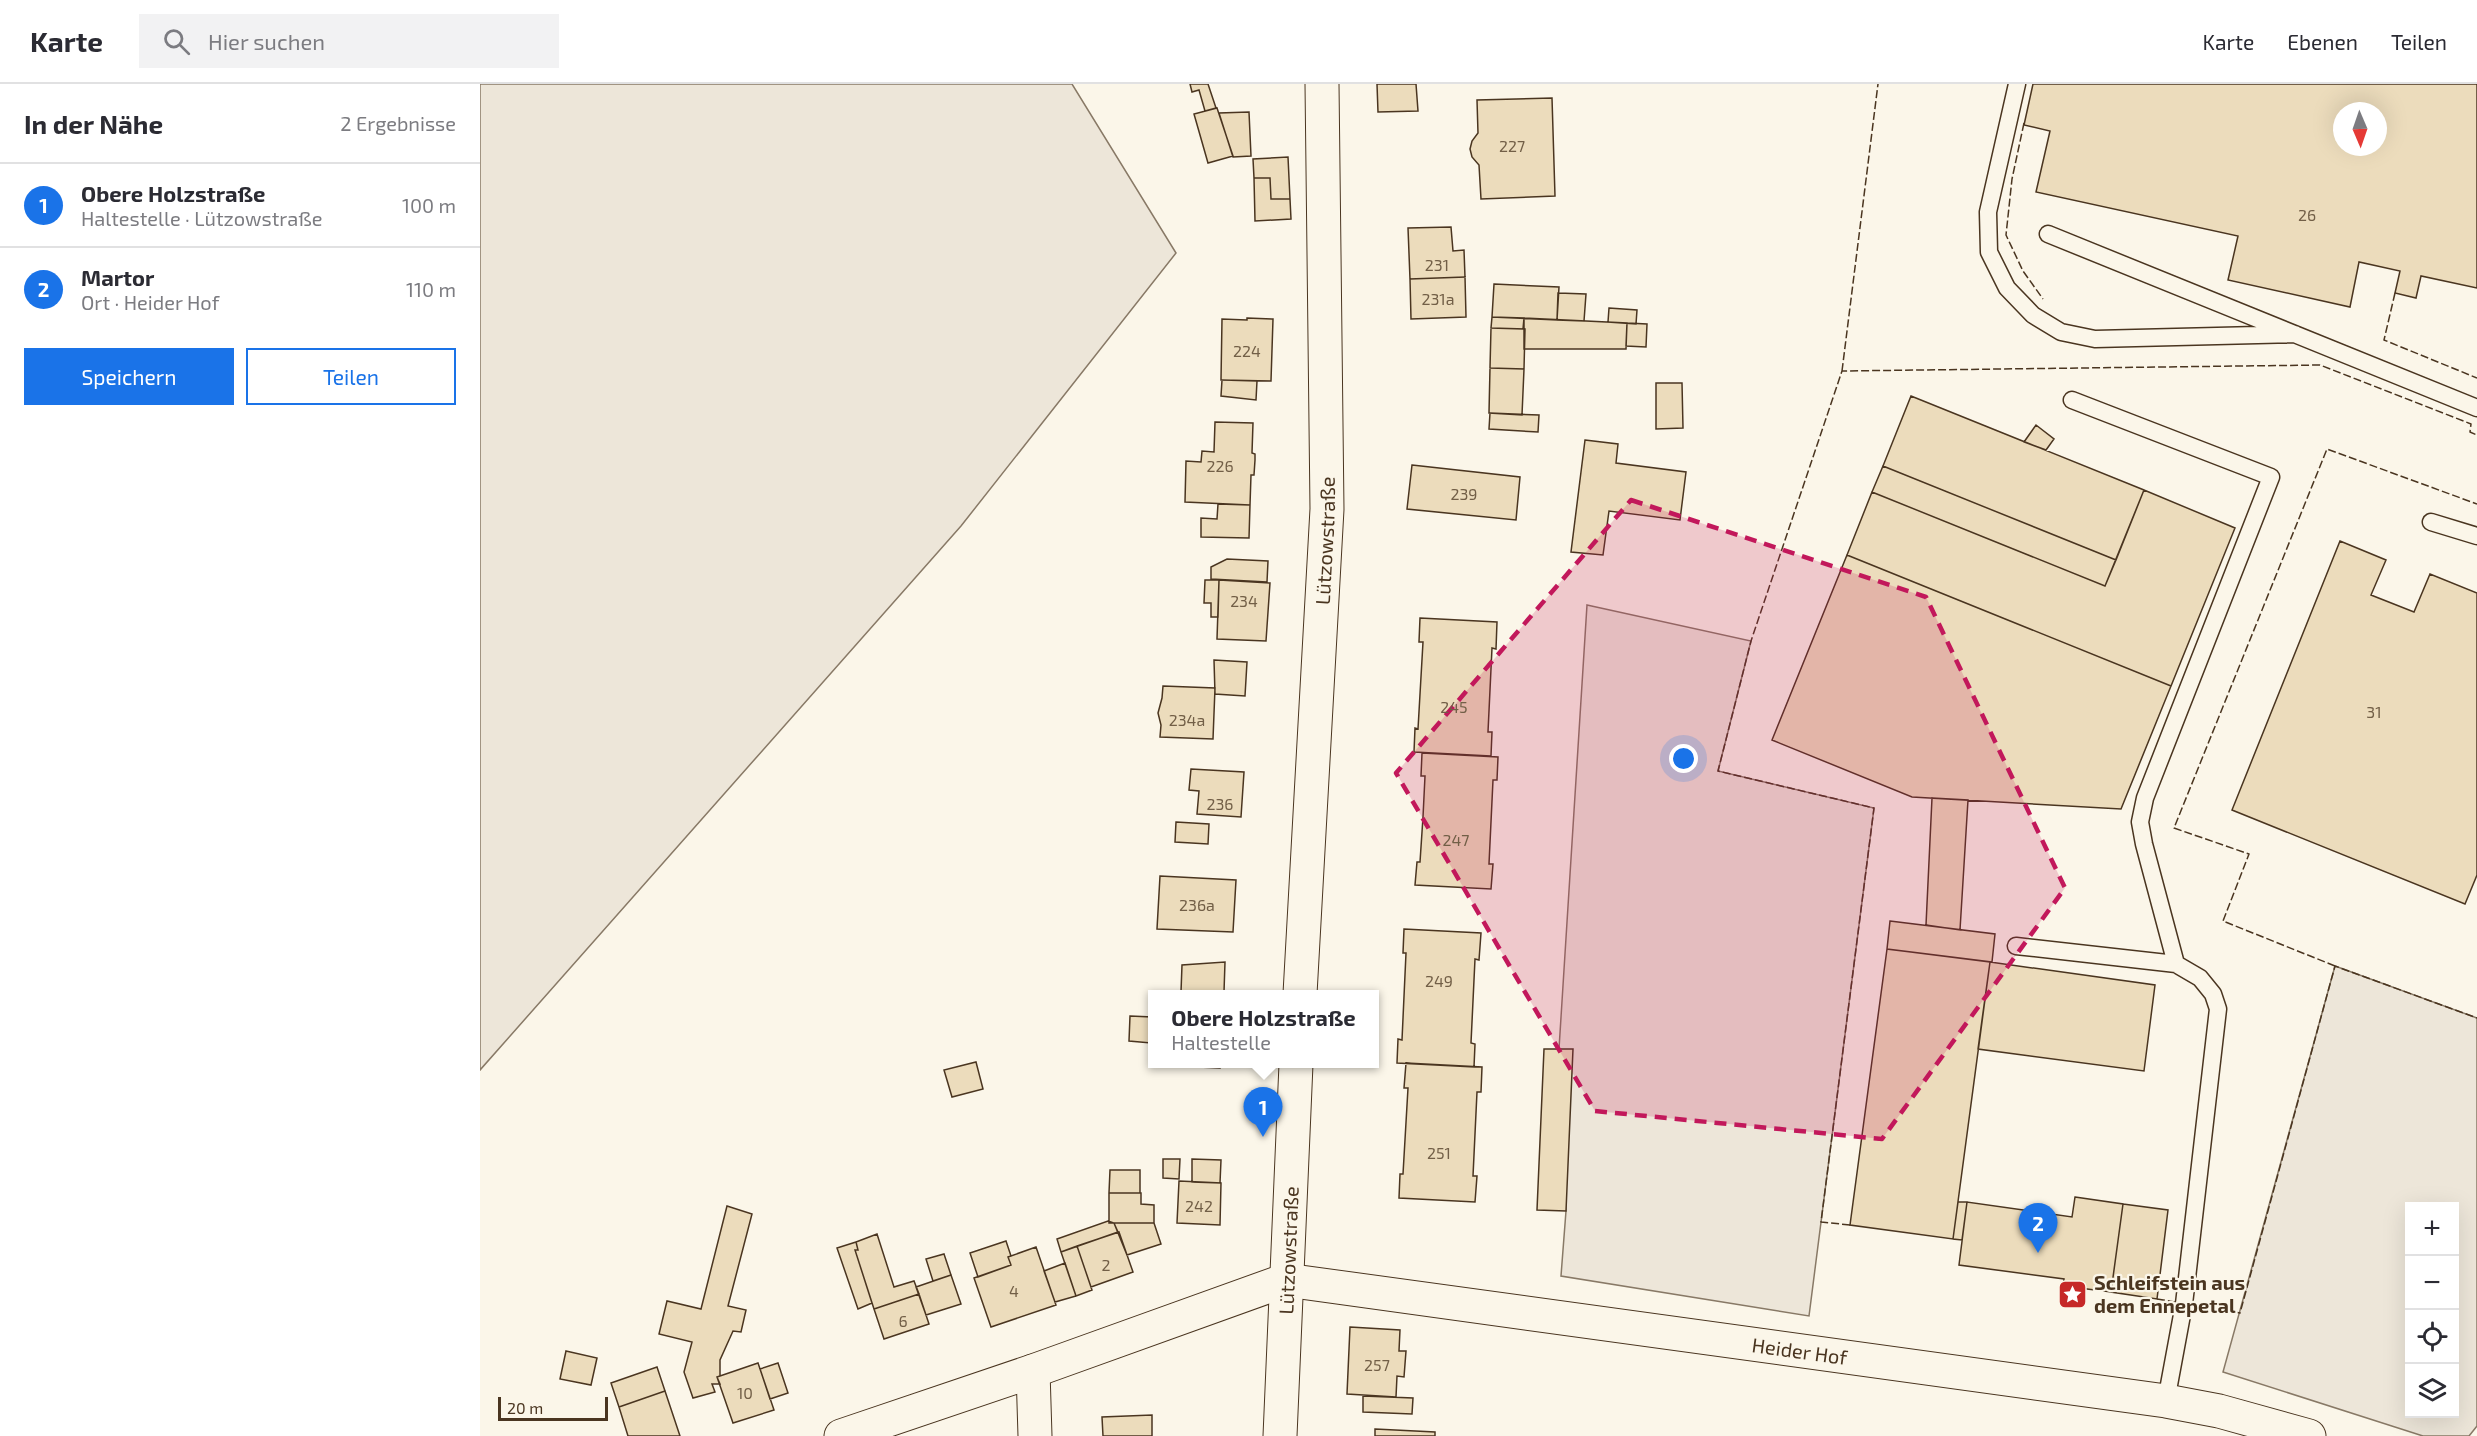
<!DOCTYPE html>
<html lang="de">
<meta charset="utf-8">
<style>
:root{--surface:#fff;--page:#f2f2f3;--text:#2b2b33;--muted:#7c7c81;--line:#e1e1e2;--accent:#1a73e8}
body{margin:0;font-family:"Exo 2",sans-serif;background:var(--page);color:var(--text)}
.controls{position:absolute;right:18px;bottom:18px;display:grid;overflow:hidden;border-radius:0px;box-shadow:0 6px 24px #0002}
.controls button{width:54px;height:54px;display:grid;place-items:center;padding:0;border:0;border-bottom:2px solid var(--line);background:var(--surface);color:var(--text);font:30px sans-serif}
.compass{position:absolute;left:1853px;top:18px;width:54px;height:54px;border-radius:50%;background:var(--surface);box-shadow:0 6px 24px #0002;rotate:178deg}
.scale{position:absolute;left:18px;bottom:15px;width:110px;box-sizing:border-box;padding-left:6px;border:3px solid #4a3520;border-top:0;font-size:16px;line-height:21px;white-space:nowrap;color:#4a3520;-webkit-text-stroke:4px #fbf6e9;paint-order:stroke}
.you{position:absolute;left:1204px;top:675px;width:21px;height:21px;margin:-15px;border:4px solid #fff;border-radius:50%;background:#1a73e8;box-shadow:0 0 0 9px #1a73e833}
.badge{display:grid;place-items:center;width:39px;height:39px;border-radius:50%;background:var(--accent);color:#fff;font-size:20px;font-weight:700}
.pin{position:absolute;translate:-50% -50px;filter:drop-shadow(0 2px 3px #0008)}
.pin::after{content:'';position:absolute;top:32px;width:21px;height:18px;background:inherit;clip-path:polygon(0 0,100% 0,50% 100%)}
.popup{position:absolute;left:668px;top:906px;width:231px;height:78px;box-sizing:border-box;display:grid;place-content:center;border-radius:0px;background:var(--surface);filter:drop-shadow(0 2px 4px #0005);font-size:20px;white-space:nowrap;color:var(--muted)}
.popup b{font-size:22px;color:var(--text)}
.popup::after{content:'';position:absolute;left:50%;top:100%;margin-left:-12px;border:12px solid transparent;border-top-color:var(--surface)}
.list{margin:0;padding:0;list-style:none}
h2{display:flex;justify-content:space-between;align-items:center;height:78px;margin:0;padding:0 24px;font-size:26px}
h2 small{font-size:20px;font-weight:400;color:var(--muted)}
.list li{display:grid;grid-template-columns:39px 1fr auto;gap:18px;align-items:center;box-sizing:border-box;height:84px;padding:0 24px;border-top:2px solid var(--line)}
.list b{display:block;font-size:22px;white-space:nowrap}
.list p{margin:0;font-size:20px;white-space:nowrap;color:var(--muted)}
.list em{font-size:20px;font-style:normal;color:var(--muted)}
.actions{display:flex;gap:12px;padding:18px 24px}
.actions a{flex:1;padding:14px 0;border:2px solid var(--accent);border-radius:0px;text-align:center;font-size:21px;color:var(--accent)}
.actions .main{background:var(--accent);color:#fff}
.icon{flex:none;width:33px;height:33px;fill:none;stroke:currentColor;stroke-width:2;stroke-linecap:round;stroke-linejoin:round}
.map{position:relative;flex:none;width:1997px;height:1352px;overflow:hidden}
header{display:flex;align-items:center;gap:36px;box-sizing:border-box;height:84px;padding:0 30px;background:var(--surface);border-bottom:2px solid var(--line)}
header strong{font-size:28px}
nav{display:flex;gap:33px;margin-inline-start:auto;font-size:21px}
.search{width:420px;height:54px;background:var(--page);display:flex;align-items:center;gap:15px;box-sizing:border-box;padding:0 21px;border-radius:0px;color:var(--muted);font-size:22px}
main{display:flex}
aside{flex:1;background:var(--surface)}
.map>svg:first-child{display:block}
.green{fill:#ede6d9;stroke:#887966;stroke-width:1.5;fill-rule:evenodd}
.building{fill:#ecdcbc;stroke:#4a3520;stroke-width:1.5;fill-rule:evenodd}
.lines{fill:none;stroke-linecap:round;stroke-linejoin:round}
.lane-casing{stroke:#4a3520;stroke-width:19}
.street-casing{stroke:#4a3520;stroke-width:35}
.lane{stroke:#fbf6e9;stroke-width:16}
.street{stroke:#fbf6e9;stroke-width:33}
.fence{stroke:#4a3520;stroke-width:1.5;stroke-dasharray:8 3;stroke-linecap:butt}
.marked{fill:#c2185b;fill-opacity:0.2;stroke:#c2185b;stroke-width:4.5;stroke-dasharray:12 8;stroke-linejoin:round}
.labels{text-anchor:middle;dominant-baseline:central;stroke-width:4.5;stroke-linejoin:round;paint-order:stroke}
.number-label{font-size:16px;fill:#725f47}
.street-label{font-size:20px;fill:#4a3520;stroke:#fbf6e9}
.poi-label{font-size:20px;font-weight:bold;fill:#4a3520;stroke:#fbf6e9;text-anchor:start}
</style>
<header>
<strong>Karte</strong>
<div class="search"><svg class="icon" aria-label="search" viewBox="0 0 24 24"><circle cx="10" cy="10" r="6"/><path d="M15 15l6 6"/></svg>Hier suchen</div>
<nav><a>Karte</a><a>Ebenen</a><a>Teilen</a></nav>
</header>
<main>
<aside>
<h2>In der Nähe<small>2 Ergebnisse</small></h2>
<ul class="list">
<li><span class="badge">1</span><div><b>Obere Holzstraße</b><p>Haltestelle · Lützowstraße</p></div><em>100 m</em></li>
<li><span class="badge">2</span><div><b>Martor</b><p>Ort · Heider Hof</p></div><em>110 m</em></li>
</ul>
<div class="actions"><a class="main">Speichern</a><a>Teilen</a></div>
</aside>
<div class="map">
<svg width="1997" height="1352" viewBox="0 0 1997 1352">
<rect width="100%" height="100%" fill="#fbf6e9"/>
<path class="green" d="M 0,0 L 592,0 L 696,169 L 481,442 L 0,986 Z
M 1107,521 L 1271,557 L 1238,687 L 1394,724 L 1329,1232 L 1081,1192 L 1086,1127 L 1079,965 Z
M 1855,882 L 1997,934 L 1997,1342 L 1989,1352 L 1943,1352 L 1743,1288 ZM 1974,1122 L 1974,1330 L 1930,1330 L 1930,1122 Z"/>
<path class="building" d="M 710,0 L 728,0 L 736,24 L 725,27 L 719,6 L 712,8 Z
M 897,0 L 936,0 L 938,27 L 898,28 Z
M 1553,0 L 1997,0 L 1997,204 L 1941,192 L 1936,214 L 1915,209 L 1920,187 L 1879,178 L 1870,223 L 1748,196 L 1758,152 L 1556,108 L 1570,47 L 1544,41 ZM 1862,27 L 1898,27 L 1898,63 L 1862,63 Z
M 1072,14 L 1075,112 L 1001,115 L 999,81 L 992,73 L 990,65 L 992,57 L 998,49 L 997,16 Z
M 737,24 L 753,72 L 728,79 L 714,30 Z
M 769,28 L 771,72 L 753,73 L 739,29 Z
M 808,73 L 810,115 L 791,115 L 790,94 L 774,94 L 773,75 Z
M 774,94 L 790,94 L 791,115 L 810,115 L 811,135 L 775,137 Z
M 971,143 L 973,167 L 984,166 L 985,193 L 930,195 L 928,144 Z
M 985,193 L 986,233 L 931,235 L 930,195 Z
M 1014,200 L 1079,203 L 1077,236 L 1012,233 Z
M 1078,209 L 1106,210 L 1104,237 L 1077,236 Z
M 1129,224 L 1157,226 L 1156,240 L 1128,238 Z
M 1012,233 L 1044,234 L 1043,245 L 1011,244 Z
M 767,234 L 793,235 L 791,297 L 741,296 L 742,235 L 767,236 Z
M 1044,234 L 1147,239 L 1146,265 L 1044,265 Z
M 1147,239 L 1167,240 L 1166,263 L 1146,262 Z
M 1011,244 L 1045,245 L 1044,285 L 1010,284 Z
M 1010,284 L 1044,285 L 1042,331 L 1009,329 Z
M 742,296 L 777,297 L 776,316 L 741,312 Z
M 1176,299 L 1202,299 L 1203,344 L 1176,345 Z
M 1431,312 L 1664,406 L 1636,476 L 1403,382 Z
M 1010,329 L 1059,331 L 1058,348 L 1009,345 Z
M 735,338 L 773,339 L 772,369 L 775,370 L 775,376 L 774,391 L 771,391 L 770,421 L 705,418 L 706,377 L 721,378 L 722,367 L 734,368 Z
M 1556,341 L 1574,355 L 1566,366 L 1544,358 Z
M 1105,356 L 1138,360 L 1136,379 L 1206,388 L 1200,436 L 1129,427 L 1123,471 L 1091,468 Z
M 932,381 L 1040,393 L 1036,436 L 927,425 Z
M 1403,382 L 1636,476 L 1625,502 L 1392,408 Z
M 1664,406 L 1755,444 L 1691,602 L 1367,471 L 1392,408 L 1625,502 Z
M 738,420 L 770,421 L 769,454 L 721,453 L 721,434 L 737,435 Z
M 1860,457 L 1906,476 L 1891,511 L 1934,528 L 1950,490 L 1997,509 L 1997,791 L 1985,820 L 1752,726 Z
M 1367,471 L 1691,602 L 1641,725 L 1432,713 L 1292,656 Z
M 747,475 L 788,477 L 787,498 L 731,495 L 731,483 Z
M 725,496 L 739,496 L 738,533 L 731,533 L 731,519 L 724,519 Z
M 739,496 L 790,499 L 786,557 L 737,555 Z
M 940,534 L 1017,538 L 1016,565 L 1012,564 L 1008,648 L 1012,648 L 1011,672 L 934,668 L 935,644 L 938,645 L 943,558 L 939,558 Z
M 734,576 L 767,578 L 765,612 L 735,610 Z
M 683,602 L 735,604 L 733,655 L 680,653 L 681,641 L 678,629 L 682,614 Z
M 942,669 L 1018,673 L 1017,696 L 1013,696 L 1009,780 L 1013,780 L 1011,805 L 935,801 L 937,778 L 940,778 L 943,733 L 945,692 L 941,692 Z
M 711,685 L 764,688 L 761,733 L 717,730 L 719,707 L 709,706 Z
M 1452,714 L 1488,716 L 1480,846 L 1446,841 Z
M 696,738 L 729,740 L 728,760 L 695,758 Z
M 680,792 L 756,796 L 753,848 L 677,845 Z
M 1410,837 L 1515,850 L 1512,878 L 1407,865 Z
M 924,845 L 1001,849 L 999,876 L 995,875 L 991,959 L 995,960 L 994,983 L 917,979 L 918,955 L 922,956 L 926,869 L 923,869 Z
M 1407,865 L 1510,878 L 1473,1155 L 1370,1141 Z
M 745,878 L 744,908 L 701,908 L 702,881 Z
M 1510,878 L 1675,901 L 1664,987 L 1498,965 Z
M 650,932 L 672,933 L 671,959 L 649,957 Z
M 1064,965 L 1093,965 L 1086,1127 L 1057,1126 Z
M 496,978 L 503,1005 L 472,1013 L 464,986 Z
M 926,979 L 1002,983 L 1001,1008 L 997,1008 L 993,1092 L 997,1092 L 995,1118 L 919,1114 L 920,1090 L 923,1090 L 928,1004 L 924,1004 Z
M 674,980 L 740,980 L 740,984 L 673,981 Z
M 683,1075 L 700,1075 L 699,1095 L 683,1094 Z
M 712,1075 L 741,1076 L 740,1099 L 712,1098 Z
M 630,1086 L 660,1086 L 660,1109 L 629,1109 Z
M 699,1097 L 741,1099 L 740,1141 L 697,1139 Z
M 629,1109 L 661,1109 L 661,1120 L 674,1121 L 674,1139 L 629,1139 Z
M 1595,1113 L 1643,1120 L 1631,1208 L 1583,1202 L 1584,1195 L 1479,1181 L 1487,1118 L 1592,1133 Z
M 1478,1118 L 1487,1118 L 1482,1156 L 1473,1155 Z
M 1643,1120 L 1688,1126 L 1677,1215 L 1631,1208 Z
M 247,1122 L 272,1130 L 248,1222 L 266,1226 L 261,1248 L 253,1247 L 240,1276 L 240,1292 L 237,1293 L 240,1300 L 232,1300 L 235,1308 L 213,1314 L 204,1288 L 212,1258 L 179,1250 L 187,1217 L 221,1225 Z
M 628,1137 L 634,1139 L 638,1148 L 581,1168 L 577,1155 Z
M 634,1139 L 674,1139 L 681,1160 L 647,1171 Z
M 639,1148 L 653,1188 L 611,1203 L 597,1162 Z
M 397,1150 L 414,1203 L 434,1197 L 439,1210 L 394,1225 L 375,1166 L 378,1166 L 376,1158 Z
M 526,1157 L 531,1172 L 528,1173 L 531,1181 L 498,1193 L 490,1169 Z
M 376,1158 L 378,1166 L 375,1166 L 392,1219 L 378,1225 L 357,1164 Z
M 597,1162 L 612,1206 L 596,1212 L 581,1168 Z
M 556,1163 L 576,1221 L 511,1243 L 494,1194 L 531,1181 L 528,1173 Z
M 464,1170 L 471,1191 L 453,1197 L 446,1175 Z
M 585,1179 L 596,1212 L 575,1218 L 564,1187 Z
M 471,1191 L 481,1220 L 446,1231 L 436,1203 Z
M 439,1210 L 449,1240 L 404,1255 L 394,1225 Z
M 870,1243 L 920,1246 L 919,1267 L 926,1267 L 924,1293 L 917,1292 L 916,1313 L 867,1310 Z
M 86,1267 L 117,1274 L 111,1301 L 80,1295 Z
M 278,1279 L 294,1326 L 253,1339 L 237,1293 Z
M 298,1279 L 308,1309 L 290,1315 L 280,1285 Z
M 177,1283 L 185,1307 L 139,1323 L 131,1299 Z
M 185,1307 L 200,1352 L 148,1352 L 139,1323 Z
M 883,1312 L 933,1314 L 932,1330 L 883,1328 Z
M 672,1331 L 672,1352 L 623,1352 L 622,1333 Z
M 895,1345 L 955,1348 L 955,1352 L 895,1352 Z"/>
<g class="lines">
<defs>
<path id="lane" d="M 1537,0 L 1508,128 L 1509,168 L 1527,204 L 1553,231 L 1581,248 L 1615,255 L 1815,250
M 1568,150 L 1997,324
M 1592,316 L 1791,393 L 1665,714 L 1660,738 L 1664,760 L 1696,880
M 1951,438 L 1997,452
M 1536,862 L 1696,880 L 1720,894 L 1733,910 L 1738,925 L 1704,1220 L 1686,1317"/>
<g id="street">
<path id="s1" d="M 820,910 L 847,425 L 842,0"/>
<path d="M 553,1287 L 555,1352"/>
<path id="s2" d="M 361,1352 L 553,1287 L 806,1196 L 1686,1317 L 1739,1327 L 1829,1352"/>
<path id="s3" d="M 800,1352 L 816,980"/>
</g>
</defs>
<use href="#lane" class="lane-casing"/>
<use href="#street" class="street-casing"/>
<use href="#lane" class="lane"/>
<use href="#street" class="street"/>
<path class="fence" d="M 1544,39 L 1532,95 L 1526,151 L 1543,187 L 1563,215
M 1915,209 L 1904,256 L 1997,294
M 1362,287 L 1398,0
M 1855,882 L 1743,837 L 1769,770 L 1694,744 L 1847,365 L 1997,420
M 1370,1141 L 1341,1138 L 1394,724 L 1238,687 L 1271,557 L 1362,287 L 1840,281 L 1991,340 L 1990,348 L 1997,351
M 1677,1215 L 1760,1229 L 1855,882 L 1997,934"/>
</g>
<path class="marked" d="M 1151,416 L 1446,513 L 1585,804 L 1402,1055 L 1115,1027 L 916,689 Z"/>
<defs>
<symbol id="sight-square" viewBox="-11 -11 22 22"><rect x="-9" y="-9" width="18" height="18" rx="4" fill="#c62828" stroke="#fbf6e9"/><path d="M0-6L1.8-2.2L6-1.7L2.9 1.2L3.7 5.4L0 3.3L-3.7 5.4L-2.9 1.2L-6-1.7L-1.8-2.2Z" fill="#fff"/></symbol>
</defs>
<g fill-rule="evenodd">
<use href="#sight-square" x="1576" y="1194" width="33" height="33"/>
</g>
<g class="labels">
<g class="number-label">
<text x="1032" y="61">227</text>
<text x="1827" y="130">26</text>
<text x="957" y="180">231</text>
<text x="958" y="214">231a</text>
<text x="767" y="266">224</text>
<text x="740" y="381">226</text>
<text x="984" y="409">239</text>
<text x="764" y="516">234</text>
<text x="974" y="622">245</text>
<text x="1894" y="627">31</text>
<text x="707" y="635">234a</text>
<text x="740" y="719">236</text>
<text x="976" y="755">247</text>
<text x="717" y="820">236a</text>
<text x="959" y="896">249</text>
<text x="959" y="1068">251</text>
<text x="719" y="1121">242</text>
<text x="626" y="1180">2</text>
<text x="534" y="1206">4</text>
<text x="423" y="1236">6</text>
<text x="897" y="1280">257</text>
<text x="265" y="1308">10</text>
</g>
<g class="street-label">
<text stroke="none"><textPath href="#s1" startOffset="454">Lützowstraße</textPath></text>
<text stroke="none"><textPath href="#s3" startOffset="186">Lützowstraße</textPath></text>
<text stroke="none"><textPath href="#s2" startOffset="990">Heider Hof</textPath></text>
</g>
<g class="poi-label">
<text x="1614" y="1198">Schleifstein aus<tspan x="1614" dy="23">dem Ennepetal</tspan></text>
</g>
</g>
</svg>
<div class="controls">
<button>+</button>
<button>−</button>
<button><svg class="icon" aria-label="locate" viewBox="0 0 24 24"><circle cx="12" cy="12" r="6"/><path d="M12 2v4M12 18v4M2 12h4M18 12h4"/></svg></button>
<button><svg class="icon" aria-label="layers" viewBox="0 0 24 24"><path d="M12 4l9 5-9 5-9-5zM3 14l9 5 9-5"/></svg></button>
</div>
<svg class="compass" viewBox="-18 -18 36 36"><path d="M0-13l5 13h-10z" fill="#e53935"/><path d="M0 13l5-13h-10z" fill="#7c7c81"/></svg>
<div class="scale">20 m</div>
<div class="you"></div>
<div class="pin badge" style="left:783px;top:1053px">1</div>
<div class="popup"><b>Obere Holzstraße</b>Haltestelle</div>
<div class="pin badge" style="left:1558px;top:1169px">2</div>
</div>
</main>
